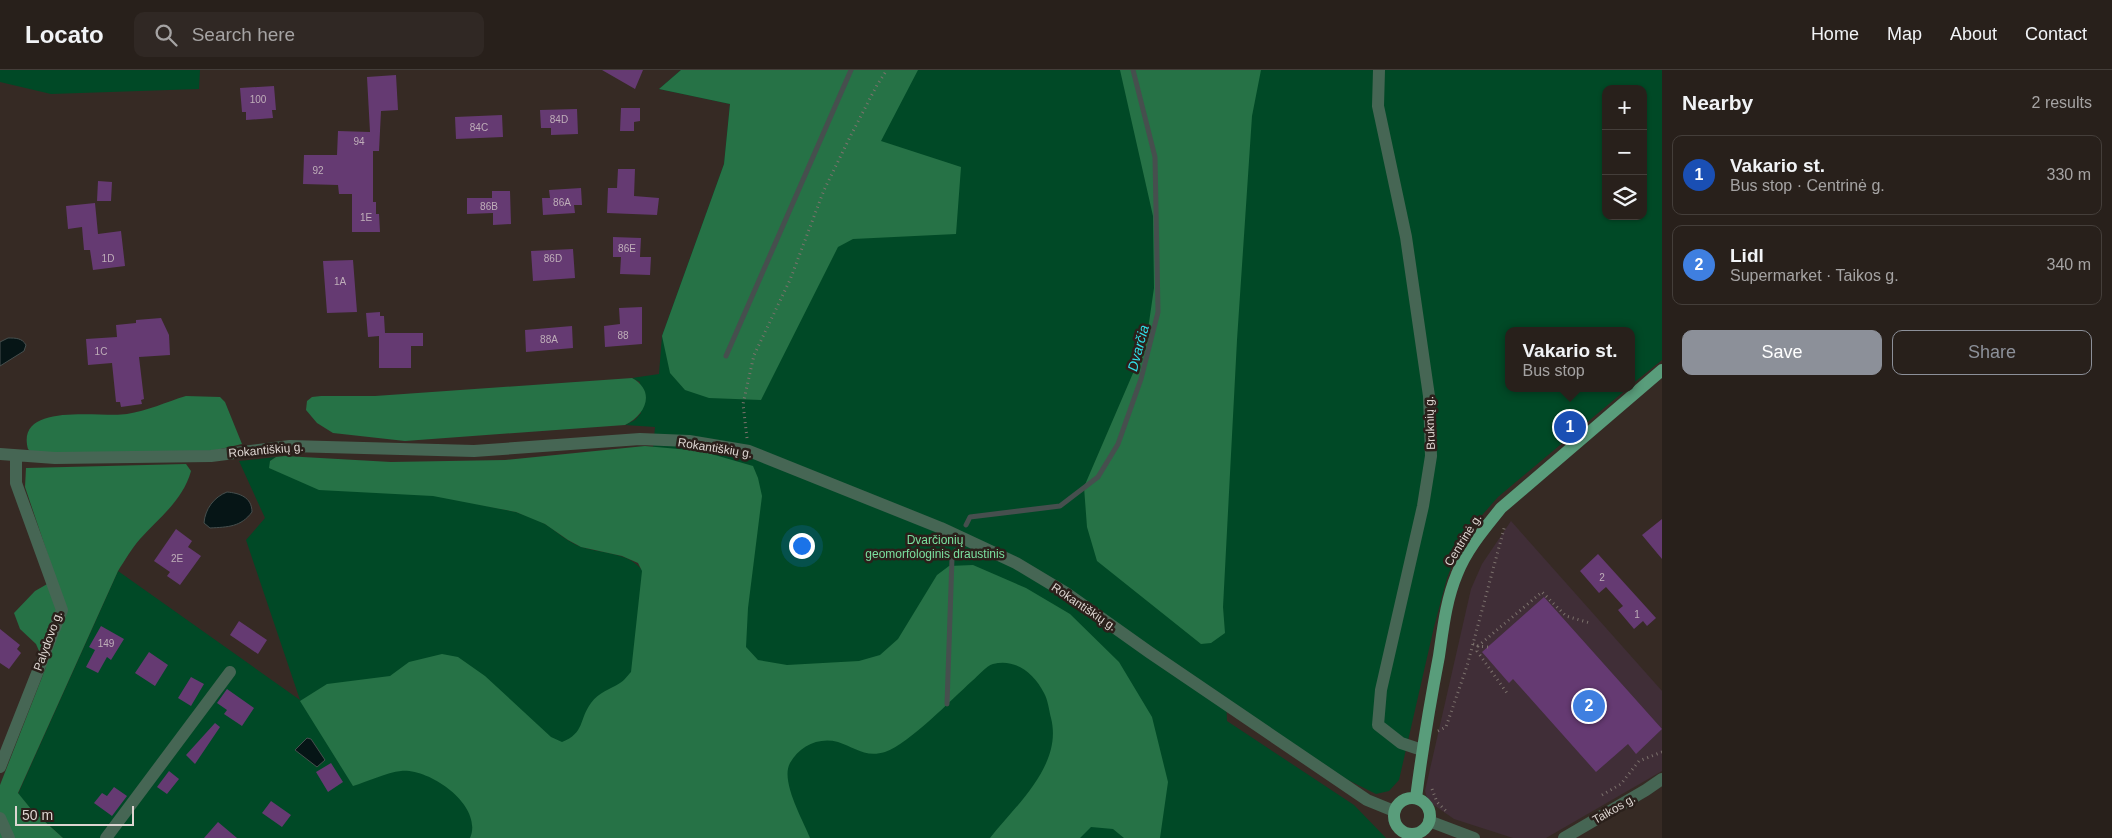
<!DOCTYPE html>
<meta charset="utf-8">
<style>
:root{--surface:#28201b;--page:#302824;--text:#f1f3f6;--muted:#a5a3a3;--line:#443e3a;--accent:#8c9099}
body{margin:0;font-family:Arial,sans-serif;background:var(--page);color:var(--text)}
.controls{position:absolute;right:15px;top:15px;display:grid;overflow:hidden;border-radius:10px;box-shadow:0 1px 4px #0004}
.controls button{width:45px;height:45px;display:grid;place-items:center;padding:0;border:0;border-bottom:1px solid var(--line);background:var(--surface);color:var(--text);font:25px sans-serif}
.scale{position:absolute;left:15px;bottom:12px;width:119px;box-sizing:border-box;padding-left:5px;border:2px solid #ddd5d1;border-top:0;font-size:14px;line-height:18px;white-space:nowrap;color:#ddd5d1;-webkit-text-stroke:4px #2b201b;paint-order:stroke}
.you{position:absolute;left:801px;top:475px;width:18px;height:18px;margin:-12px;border:4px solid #fff;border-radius:50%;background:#1a73e8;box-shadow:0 0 0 8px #1a73e833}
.badge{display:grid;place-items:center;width:32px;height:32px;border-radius:50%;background:var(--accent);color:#fff;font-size:16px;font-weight:700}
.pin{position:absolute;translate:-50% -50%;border:2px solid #fff;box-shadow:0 1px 5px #0006}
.popup{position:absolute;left:1505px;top:257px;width:130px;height:65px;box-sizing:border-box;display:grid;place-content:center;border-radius:10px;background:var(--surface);filter:drop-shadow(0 1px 4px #0005);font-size:16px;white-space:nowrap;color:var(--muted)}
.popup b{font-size:19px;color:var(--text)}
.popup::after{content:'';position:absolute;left:50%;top:100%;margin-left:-10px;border:10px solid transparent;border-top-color:var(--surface)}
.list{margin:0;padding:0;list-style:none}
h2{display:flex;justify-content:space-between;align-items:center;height:65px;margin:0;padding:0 20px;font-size:21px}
h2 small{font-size:16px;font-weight:400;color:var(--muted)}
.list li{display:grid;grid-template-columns:32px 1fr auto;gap:15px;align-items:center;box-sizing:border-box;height:80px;margin:0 10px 10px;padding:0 10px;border:1px solid var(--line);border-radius:10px}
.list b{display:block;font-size:19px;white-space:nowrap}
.list p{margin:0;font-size:16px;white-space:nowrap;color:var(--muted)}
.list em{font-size:16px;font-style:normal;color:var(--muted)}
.actions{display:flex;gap:10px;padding:15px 20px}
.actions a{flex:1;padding:11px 0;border:1px solid var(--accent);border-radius:10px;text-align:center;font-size:18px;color:var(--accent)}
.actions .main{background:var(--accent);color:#fff}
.icon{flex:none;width:28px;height:28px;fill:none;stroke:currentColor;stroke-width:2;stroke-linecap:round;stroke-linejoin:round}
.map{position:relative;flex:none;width:1662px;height:768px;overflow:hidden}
header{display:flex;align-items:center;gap:30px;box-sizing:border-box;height:70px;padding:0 25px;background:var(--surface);border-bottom:1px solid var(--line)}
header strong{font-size:24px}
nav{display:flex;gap:28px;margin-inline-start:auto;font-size:18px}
.search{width:350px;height:45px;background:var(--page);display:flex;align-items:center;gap:12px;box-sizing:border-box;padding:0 18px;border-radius:10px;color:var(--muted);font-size:19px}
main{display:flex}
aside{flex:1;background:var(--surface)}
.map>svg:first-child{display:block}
.commercial{fill:#402e37}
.green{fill:#004926;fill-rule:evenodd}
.forest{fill:#267246}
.water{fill:#061516;stroke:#464f4e}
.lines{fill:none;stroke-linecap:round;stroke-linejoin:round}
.stream{stroke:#464f4e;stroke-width:5}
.building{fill:#653a72}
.path{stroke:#7c726d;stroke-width:3;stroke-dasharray:1 4;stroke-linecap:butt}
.minor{stroke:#466654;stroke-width:12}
.major{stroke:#599d7b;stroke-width:12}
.labels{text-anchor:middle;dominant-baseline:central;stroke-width:5;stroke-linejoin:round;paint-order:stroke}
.number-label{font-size:10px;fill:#bfaeb9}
.street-label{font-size:12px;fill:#ddd5d1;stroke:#2b201b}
.park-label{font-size:12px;fill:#7be09f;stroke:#2b201b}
.water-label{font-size:14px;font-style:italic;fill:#2fe0e9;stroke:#2b201b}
</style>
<header>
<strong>Locato</strong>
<div class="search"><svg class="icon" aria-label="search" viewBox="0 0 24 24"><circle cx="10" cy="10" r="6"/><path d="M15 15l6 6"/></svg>Search here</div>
<nav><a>Home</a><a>Map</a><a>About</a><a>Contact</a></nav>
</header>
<main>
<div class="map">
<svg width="1662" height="768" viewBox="0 0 1662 768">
<rect width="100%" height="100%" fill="#362a24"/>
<path class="commercial" d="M 1511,451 L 1662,621 L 1662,701 L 1546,768 L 1513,768 L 1454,749 L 1428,731 L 1425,721 L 1471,519 L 1482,494 Z"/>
<path class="green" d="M 0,0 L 200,0 L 199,19 L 51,24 L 0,12 Z
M 681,0 L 1662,0 L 1662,290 L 1631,315 L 1631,261 L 1509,261 L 1509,318 L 1628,318 L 1498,427 L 1476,452 L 1459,478 L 1447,508 L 1434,557 L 1399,710 L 1389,721 L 1376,724 L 1346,709 L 1226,628 L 1227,651 L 1354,735 L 1386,768 L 63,768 L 31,739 L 18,724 L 118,501 L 300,630 L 246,470 L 265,448 L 239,391 L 276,387 L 270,391 L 516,442 C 526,446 537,449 545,454 C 558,462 568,473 582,477 C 603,484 628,482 642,500 L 655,357 L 625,355 L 635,350 L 641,343 L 640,312 L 632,308 L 659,304 L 662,266 L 724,94 L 730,34 L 659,19 ZM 1606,19 L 1643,19 L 1643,146 L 1606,146 Z"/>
<path class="forest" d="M 681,0 L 918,0 L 881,71 L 961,97 L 956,164 L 853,169 L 838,177 L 761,330 L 709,328 L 685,320 L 670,303 L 662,266 L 724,94 L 730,34 L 659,19 Z
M 1120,0 L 1261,0 L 1252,46 L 1237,270 L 1223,537 L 1225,563 L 1211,573 L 1201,574 L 1097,491 L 1087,457 L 1084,417 L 1146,273 L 1154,218 L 1153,146 Z
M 632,308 C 656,321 646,345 625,355 L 405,371 L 333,363 L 317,353 L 306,340 L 307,331 L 312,327 L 321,326 L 375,326 Z
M 186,326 L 220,327 L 225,332 L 242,374 L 212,381 L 32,383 L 28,379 C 15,331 101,348 127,344 C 147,341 166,332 186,326 Z
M 645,376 L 701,381 L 753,396 L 758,408 L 762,426 L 748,538 L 746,577 L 758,590 L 787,595 L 859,591 L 880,585 L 898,569 L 937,505 L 949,496 L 973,495 L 1026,518 L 1070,544 L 1119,592 L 1152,647 L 1168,712 L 1160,768 L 1124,768 L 1113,759 L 1091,757 L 1080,768 L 990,768 C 1016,735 1063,695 1051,648 C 1049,640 1048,630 1044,623 C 1034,603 1015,588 993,594 C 986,596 978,606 972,611 C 951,630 910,673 885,682 C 865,688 854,677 838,672 C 818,667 800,676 790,693 C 780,711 803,750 810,768 L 470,768 C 484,736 430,698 401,701 C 387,702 367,712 353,716 L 300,631 L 327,614 L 390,606 L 409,592 L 442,584 L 458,587 L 485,606 L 551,667 L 562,672 C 585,663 579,649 591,633 C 599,622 609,620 620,613 C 624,611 627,606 631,602 L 642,501 L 638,493 L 622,486 L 581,477 L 568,470 L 545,454 L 516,442 L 433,426 L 319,420 L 269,398 L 270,391 L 276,387 L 285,386 L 391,392 L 505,390 Z
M 186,394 L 191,401 C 183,430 160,447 140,469 C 132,478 125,490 118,501 L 18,723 L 31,739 L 63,768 L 0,768 L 0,715 L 46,597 L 36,574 L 20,559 L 14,543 L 35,521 L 56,509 L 25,417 L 26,398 Z"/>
<path class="water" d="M 8,268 C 16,268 22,268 26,275 L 24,281 L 0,296 L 0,272 Z
M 227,422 C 239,423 252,427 252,442 C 241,457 228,457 210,458 L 204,453 C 205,439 214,427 227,422 Z
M 307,668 L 311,669 L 325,690 L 317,697 L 295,680 Z"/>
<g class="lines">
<path class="stream" d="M 726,286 L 851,0
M 966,455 L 970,447 L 1060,436 L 1098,407 L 1118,374 L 1141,309 L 1158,242 L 1155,87 L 1133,0
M 947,634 L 952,488 L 955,481"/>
</g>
<path class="building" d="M 602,0 L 643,0 L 635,19 Z
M 396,5 L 398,40 L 381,41 L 379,81 L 373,81 L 373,132 L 376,132 L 376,144 L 379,144 L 380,162 L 352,162 L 352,124 L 339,124 L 338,115 L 303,114 L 304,85 L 337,85 L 338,61 L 370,62 L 367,7 Z
M 274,16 L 276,40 L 272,40 L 273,48 L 246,50 L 246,42 L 242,42 L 240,18 Z
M 621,38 L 640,38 L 640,51 L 634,52 L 634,61 L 620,61 Z
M 577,39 L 578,64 L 551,65 L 551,58 L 541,58 L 540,40 Z
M 502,45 L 503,67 L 456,69 L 455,47 Z
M 618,99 L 635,99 L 634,126 L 659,128 L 657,145 L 607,143 L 608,118 L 617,118 Z
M 98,111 L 112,112 L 111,131 L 97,131 Z
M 581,118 L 582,135 L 574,135 L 575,143 L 543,145 L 542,128 L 550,128 L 549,120 Z
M 492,121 L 510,121 L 511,154 L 493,155 L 493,143 L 467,144 L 467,128 L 492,128 Z
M 95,133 L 98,164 L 121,161 L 125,196 L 93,200 L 90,180 L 84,180 L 82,157 L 68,159 L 66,136 Z
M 613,167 L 641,168 L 640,187 L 651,187 L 650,205 L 620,204 L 621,187 L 613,187 Z
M 573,179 L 575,208 L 533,211 L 531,181 Z
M 353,190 L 357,242 L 327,243 L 323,191 Z
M 642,237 L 642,274 L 605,277 L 604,256 L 620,254 L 619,238 Z
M 380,242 L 380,246 L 384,246 L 385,263 L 423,263 L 423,276 L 411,276 L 411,298 L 379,298 L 379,266 L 368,267 L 366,243 Z
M 161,248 L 169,265 L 170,285 L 139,287 L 144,329 L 141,330 L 142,334 L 121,337 L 120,332 L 116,332 L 112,293 L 88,295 L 86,269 L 117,267 L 116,255 L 136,253 L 136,250 Z
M 572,256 L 573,278 L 526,282 L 525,260 Z
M 1662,449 L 1662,489 L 1642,465 Z
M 176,459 L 192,471 L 188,477 L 201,486 L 180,515 L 167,506 L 170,502 L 154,491 Z
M 1598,484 L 1656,548 L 1647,556 L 1643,551 L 1634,559 L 1618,540 L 1623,536 L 1606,517 L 1599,523 L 1580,501 Z
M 1544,527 L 1662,659 L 1636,684 L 1628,674 L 1596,702 L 1513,609 L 1509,613 L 1482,582 Z
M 239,551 L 267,570 L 258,584 L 230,565 Z
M 101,556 L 124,569 L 111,590 L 107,587 L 98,603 L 86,597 L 95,580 L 89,577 Z
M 0,559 L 20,575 L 17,579 L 21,583 L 9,599 L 0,593 Z
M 149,582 L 168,595 L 155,616 L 135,603 Z
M 191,607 L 204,614 L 191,636 L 178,628 Z
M 227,619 L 254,638 L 242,656 L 224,644 L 227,640 L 217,633 Z
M 215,653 L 220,657 L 195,694 L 186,685 Z
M 331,693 L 343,712 L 328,722 L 316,702 Z
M 169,701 L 179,709 L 167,724 L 157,717 Z
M 114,717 L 127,726 L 112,746 L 94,733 L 102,723 L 107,726 Z
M 271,731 L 291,745 L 282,757 L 262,743 Z
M 218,752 L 237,768 L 204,768 Z"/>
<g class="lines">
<path class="path" d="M 747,368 L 743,334 L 754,285 L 790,210 L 824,120 L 850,67 L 877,15 L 887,0
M 1473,574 L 1478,576 L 1542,522 L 1566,546 L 1590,553
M 1488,577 L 1478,576 L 1477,581 L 1507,623
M 1438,661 L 1446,657 L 1467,596 L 1505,455
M 1432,719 L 1437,732 L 1447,742
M 1602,725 L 1621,714 L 1639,691 L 1662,682"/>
<path class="minor" d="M 1379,0 L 1378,36 L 1406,167 L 1429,326 L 1431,386 L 1423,436 L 1381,620 L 1378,655 L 1401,673 L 1422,680
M 0,384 L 55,388 L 211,386 L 290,376 L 474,381 L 640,369 L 689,371 L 749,381 L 941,458 L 1016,493 L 1066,523 L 1149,582 L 1367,730 L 1394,741
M 0,697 L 62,540 L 16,413 L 16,386
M 0,748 L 9,768
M 1429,751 L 1474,768
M 106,768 L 230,602
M 1564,768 L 1646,720 L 1662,709"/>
<path class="major" d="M 1416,728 C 1422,681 1430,633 1439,586 C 1443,559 1446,530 1457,504 C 1466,480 1485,458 1501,438 L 1662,300
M1394 746a18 18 0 1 1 36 0a18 18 0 1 1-36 0Z"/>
</g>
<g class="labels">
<g class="number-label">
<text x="258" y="29">100</text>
<text x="559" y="49">84D</text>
<text x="479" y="57">84C</text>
<text x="359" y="71">94</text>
<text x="318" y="100">92</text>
<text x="562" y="132">86A</text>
<text x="489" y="136">86B</text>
<text x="366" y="147">1E</text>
<text x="627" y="178">86E</text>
<text x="108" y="188">1D</text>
<text x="553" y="188">86D</text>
<text x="340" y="211">1A</text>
<text x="623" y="265">88</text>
<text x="549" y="269">88A</text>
<text x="101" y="281">1C</text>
<text x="177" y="488">2E</text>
<text x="1602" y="507">2</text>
<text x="1637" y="544">1</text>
<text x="106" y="573">149</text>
</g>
<g class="street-label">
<text transform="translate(1430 353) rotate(-92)">Bruknių g.</text>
<text transform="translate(715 378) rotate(9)">Rokantiškių g.</text>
<text transform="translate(266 380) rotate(-5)">Rokantiškių g.</text>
<text transform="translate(1463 470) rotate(-58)">Centrinė g.</text>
<text transform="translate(1084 537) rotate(34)">Rokantiškių g.</text>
<text transform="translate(48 571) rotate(-70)">Palydovo g.</text>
<text transform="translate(1614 739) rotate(-30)">Taikos g.</text>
</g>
<g class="park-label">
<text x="935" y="470">Dvarčionių<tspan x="935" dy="14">geomorfologinis draustinis</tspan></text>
</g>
<g class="water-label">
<text transform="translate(1138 278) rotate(-75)">Dvarčia</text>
</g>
</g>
</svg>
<div class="controls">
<button>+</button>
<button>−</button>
<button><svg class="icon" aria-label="layers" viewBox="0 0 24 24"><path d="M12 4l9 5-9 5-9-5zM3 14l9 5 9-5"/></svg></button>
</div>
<div class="scale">50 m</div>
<div class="you"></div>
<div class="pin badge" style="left:1570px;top:357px;background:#1a4fb4">1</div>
<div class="popup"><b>Vakario st.</b>Bus stop</div>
<div class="pin badge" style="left:1589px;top:636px;background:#3f7fe0">2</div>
</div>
<aside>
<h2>Nearby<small>2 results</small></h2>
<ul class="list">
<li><span class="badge" style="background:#1a4fb4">1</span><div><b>Vakario st.</b><p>Bus stop · Centrinė g.</p></div><em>330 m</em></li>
<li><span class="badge" style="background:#3f7fe0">2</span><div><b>Lidl</b><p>Supermarket · Taikos g.</p></div><em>340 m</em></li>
</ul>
<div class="actions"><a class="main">Save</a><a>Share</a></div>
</aside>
</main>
